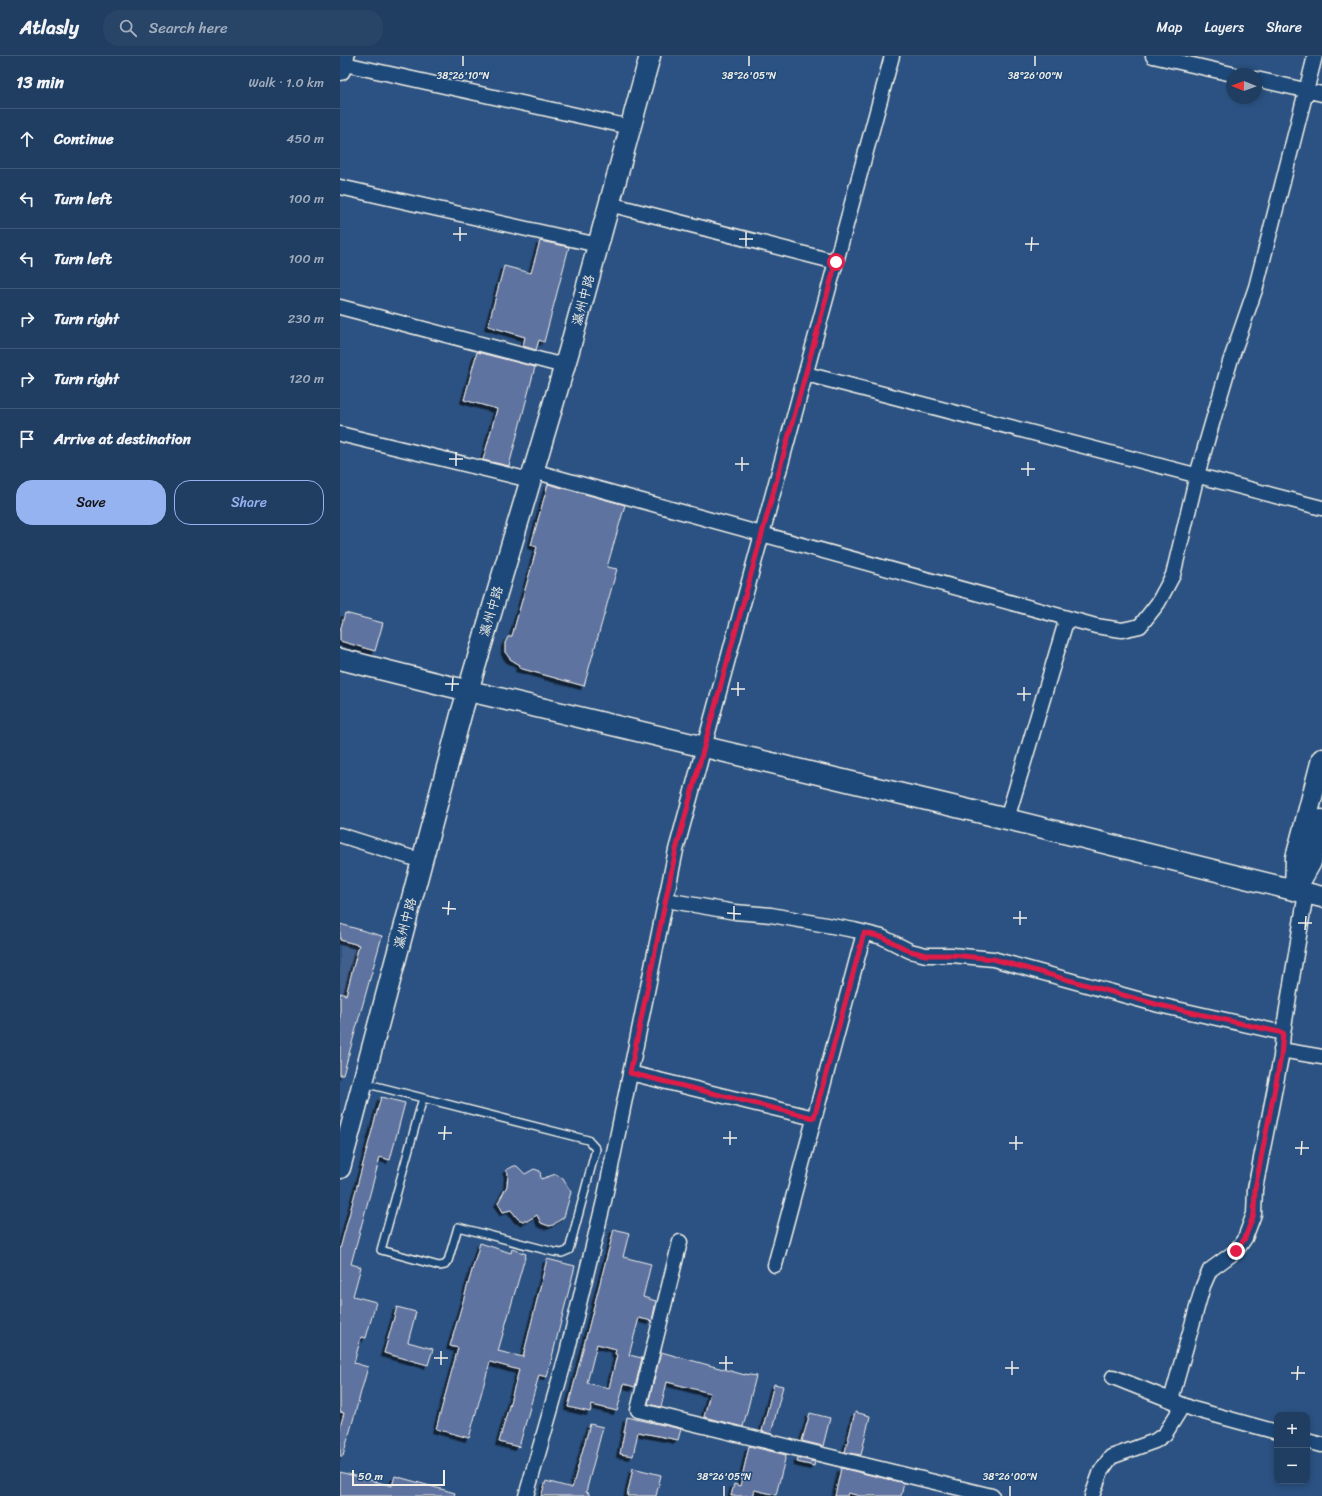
<!DOCTYPE html>
<meta charset="utf-8">
<style>
:root{--surface:#203e62;--page:#284568;--text:#f1f3f6;--muted:#a2aebe;--line:#3d5777;--accent:#95b2f1}
body{margin:0;font-family:Sriracha,"LXGW WenKai TC",sans-serif;background:var(--page);color:var(--text)}
.controls{position:absolute;right:12px;bottom:12px;display:grid;overflow:hidden;border-radius:8px;box-shadow:0 2px 6px #0003}
.controls button{width:36px;height:36px;display:grid;place-items:center;padding:0;border:0;border-bottom:1px solid var(--line);background:var(--surface);color:var(--text);font:20px sans-serif}
.compass{position:absolute;left:886px;top:12px;width:36px;height:36px;border-radius:50%;background:var(--surface);box-shadow:0 2px 6px #0003;rotate:271deg}
.scale{position:absolute;left:12px;bottom:10px;width:93px;box-sizing:border-box;padding-left:4px;border:2px solid #f4f1e8;border-top:0;font-size:11px;line-height:14px;white-space:nowrap;color:#f4f1e8;-webkit-text-stroke:3px #1f4a7a;paint-order:stroke}
.stop{position:absolute;width:12px;height:12px;margin:-9px;border:3px solid #e11d48;border-radius:50%;background:#fff}
.stop.end{background:#e11d48;border-color:#fff;box-shadow:0 1px 4px #0008}
.list{margin:0;padding:0;list-style:none}
h2{display:flex;justify-content:space-between;align-items:center;height:52px;margin:0;padding:0 16px;font-size:17px}
h2 small{font-size:13px;font-weight:400;color:var(--muted)}
.list li{display:grid;grid-template-columns:26px 1fr auto;gap:12px;align-items:center;box-sizing:border-box;height:60px;padding:0 16px;border-top:1px solid var(--line)}
.list b{display:block;font-size:15px;white-space:nowrap}
.list em{font-size:13px;font-style:normal;color:var(--muted)}
.actions{display:flex;gap:8px;padding:12px 16px}
.actions a{flex:1;padding:9px 0;border:1px solid var(--accent);border-radius:16px;text-align:center;font-size:14px;color:var(--accent)}
.actions .main{background:var(--accent);color:#111}
.icon{flex:none;width:22px;height:22px;fill:none;stroke:currentColor;stroke-width:2;stroke-linecap:round;stroke-linejoin:round}
.map{position:relative;flex:none;width:982px;height:1440px;overflow:hidden}
header{display:flex;align-items:center;gap:24px;box-sizing:border-box;height:56px;padding:0 20px;background:var(--surface);border-bottom:1px solid var(--line)}
header strong{font-size:19px}
nav{display:flex;gap:22px;margin-inline-start:auto;font-size:14px}
.search{width:280px;height:36px;background:var(--page);display:flex;align-items:center;gap:10px;box-sizing:border-box;padding:0 14px;border-radius:16px;color:var(--muted);font-size:15px}
main{display:flex}
aside{flex:1;background:var(--surface)}
.map>svg:first-child{display:block}
.built{fill:#3f5f8d}
.building{fill:#5f73a1;stroke:#f4f1e8;fill-rule:evenodd;filter:url(#shadow)}
.lines{fill:none;stroke-linecap:round;stroke-linejoin:round}
.lane-casing{stroke:#f4f1e8;stroke-width:10}
.street-casing{stroke:#f4f1e8;stroke-width:17}
.secondary-casing{stroke:#f4f1e8;stroke-width:23}
.lane{stroke:#1f4a7a;stroke-width:7}
.street{stroke:#1f4a7a;stroke-width:14}
.secondary{stroke:#1f4a7a;stroke-width:20}
.route{stroke:#e11d48;stroke-width:5}
.ticks{fill:none;stroke:#f4f1e8;stroke-width:1.5}
.labels{text-anchor:middle;dominant-baseline:central;stroke-width:3;stroke-linejoin:round;paint-order:stroke}
.street-label{font-size:13px;fill:#f4f1e8;stroke:#1f4a7a}
.ticks-label{font-size:10px;text-anchor:middle;fill:#f4f1e8;stroke:#1f4a7a;stroke-width:3;stroke-linejoin:round;paint-order:stroke}
</style>
<header>
<strong>Atlasly</strong>
<div class="search"><svg class="icon" aria-label="search" viewBox="0 0 24 24"><circle cx="10" cy="10" r="6"/><path d="M15 15l6 6"/></svg>Search here</div>
<nav><a>Map</a><a>Layers</a><a>Share</a></nav>
</header>
<main>
<aside>
<h2>13 min<small>Walk · 1.0 km</small></h2>
<ul class="list">
<li><svg class="icon" aria-label="ahead" viewBox="0 0 24 24"><path d="M12 20V5M6 11l6-6 6 6"/></svg><div><b>Continue</b></div><em>450 m</em></li>
<li><svg class="icon" aria-label="left" viewBox="0 0 24 24"><path d="M17 20v-9H6M10 6l-5 5 5 5"/></svg><div><b>Turn left</b></div><em>100 m</em></li>
<li><svg class="icon" aria-label="left" viewBox="0 0 24 24"><path d="M17 20v-9H6M10 6l-5 5 5 5"/></svg><div><b>Turn left</b></div><em>100 m</em></li>
<li><svg class="icon" aria-label="right" viewBox="0 0 24 24"><path d="M7 20v-9h11M14 6l5 5-5 5"/></svg><div><b>Turn right</b></div><em>230 m</em></li>
<li><svg class="icon" aria-label="right" viewBox="0 0 24 24"><path d="M7 20v-9h11M14 6l5 5-5 5"/></svg><div><b>Turn right</b></div><em>120 m</em></li>
<li><svg class="icon" aria-label="arrive" viewBox="0 0 24 24"><path d="M6 21V4h12l-3 4 3 4H6"/></svg><div><b>Arrive at destination</b></div></li>
</ul>
<div class="actions"><a class="main">Save</a><a>Share</a></div>
</aside>
<div class="map">
<svg width="982" height="1440" viewBox="0 0 982 1440">
<defs>
<filter id="shadow"><feDropShadow dx="-3.5" dy="3.5" stdDeviation="0" flood-color="#0009"/></filter>
</defs>
<rect width="100%" height="100%" fill="#2b5282"/>
<filter id="ink" filterUnits="userSpaceOnUse"><feTurbulence type="fractalNoise" baseFrequency=".025" numOctaves="2"/><feDisplacementMap in="SourceGraphic" scale="8" xChannelSelector="R" yChannelSelector="G"/><feConvolveMatrix kernelMatrix="1 2 1 2 8 2 1 2 1" color-interpolation-filters="sRGB"/></filter>
<g filter="url(#ink)">
<path class="built" d="M 0,868 L 42,880 L 0,952 Z"/>
<path class="building" d="M 200,185 L 229,191 L 204,286 L 199,284 L 196,294 L 183,290 L 185,281 L 148,270 L 164,210 L 191,217 Z
M 137,296 L 195,311 L 169,410 L 143,404 L 157,353 L 124,344 Z
M 208,428 L 285,449 L 267,511 L 277,513 L 244,630 L 179,612 L 180,609 L 170,603 L 165,596 L 165,587 L 168,581 L 172,580 L 197,491 L 191,489 Z
M 5,557 L 43,567 L 35,595 L 0,585 L 0,575 Z
M 0,868 L 42,880 L 3,1019 L 0,1019 L 0,937 L 6,939 L 19,889 L 0,884 Z
M 41,1041 L 65,1047 L 50,1104 L 40,1101 L 11,1208 L 21,1211 L 13,1240 L 36,1246 L 26,1282 L 21,1281 L 14,1307 L 28,1311 L 3,1400 L 0,1400 L 0,1371 L 4,1357 L 0,1356 L 0,1193 Z
M 174,1110 L 177,1110 L 185,1118 L 194,1113 L 200,1115 L 201,1123 L 216,1118 L 223,1123 L 231,1136 L 224,1161 L 213,1169 L 209,1170 L 201,1167 L 197,1159 L 187,1165 L 183,1165 L 178,1163 L 171,1154 L 163,1156 L 158,1147 L 167,1130 L 168,1117 L 166,1114 Z
M 274,1173 L 289,1177 L 283,1201 L 311,1208 L 303,1241 L 316,1245 L 312,1265 L 299,1262 L 289,1299 L 302,1302 L 295,1331 L 284,1328 L 277,1355 L 252,1349 L 250,1356 L 228,1351 ZM 257,1288 L 276,1293 L 275,1298 L 277,1299 L 269,1332 L 247,1327 Z
M 140,1187 L 171,1197 L 172,1193 L 186,1198 L 158,1295 L 183,1301 L 207,1203 L 235,1210 L 207,1321 L 199,1319 L 179,1391 L 159,1386 L 179,1314 L 150,1306 L 129,1382 L 96,1373 L 118,1292 L 110,1290 Z
M 57,1251 L 76,1256 L 68,1286 L 93,1293 L 88,1309 L 44,1297 Z
M 321,1296 L 405,1319 L 405,1318 L 416,1320 L 403,1371 L 364,1361 L 370,1337 L 327,1326 L 321,1351 L 308,1348 Z
M 434,1328 L 443,1330 L 431,1378 L 422,1375 Z
M 515,1356 L 530,1360 L 521,1399 L 505,1396 Z
M 470,1357 L 490,1362 L 483,1390 L 462,1385 Z
M 287,1361 L 341,1373 L 338,1384 L 298,1376 L 293,1400 L 280,1398 Z
M 250,1368 L 263,1371 L 246,1436 L 249,1437 L 249,1440 L 201,1440 L 206,1425 L 232,1432 Z
M 409,1390 L 446,1399 L 436,1439 L 415,1434 L 413,1440 L 391,1440 L 394,1428 L 400,1430 Z
M 458,1402 L 475,1406 L 474,1410 L 457,1406 Z
M 293,1412 L 321,1419 L 316,1440 L 287,1440 Z
M 501,1412 L 564,1427 L 561,1440 L 520,1440 L 508,1437 L 507,1440 L 495,1440 Z
M 0,1416 L 52,1430 L 55,1420 L 115,1437 L 114,1440 L 0,1440 Z"/>
<g class="lines">
<defs>
<path id="lane" d="M 24,1027 L 248,1084 L 256,1093 L 229,1194 L 222,1197 L 214,1196 L 118,1171 L 108,1205 L 105,1209 L 99,1210 L 41,1194 L 83,1042"/>
<path id="street" d="M 813,0 L 892,18
M 0,7 L 290,71
M 916,23 L 982,38
M 0,131 L 258,189
M 269,148 L 496,206
M 0,251 L 224,310
M 466,318 L 982,452
M 0,378 L 190,424
M 193,415 L 756,570 L 782,574 L 800,570 L 818,547 L 833,519 L 857,419 L 890,306 L 916,231 L 975,0
M 667,763 L 727,562
M 0,779 L 82,805
M 326,844 L 395,856 L 431,859 L 514,874 L 542,881 L 570,895 L 586,899 L 612,899 L 653,903 L 819,949 L 943,977
M 941,994 L 982,1001
M 290,1017 L 474,1062
M 340,1186 L 298,1354 L 652,1440
M 435,1209 L 524,877
M 773,1321 L 853,1353 L 937,1376
M 831,1344 L 863,1230 L 870,1214 L 896,1195 L 905,1182 L 914,1158 L 915,1133 L 941,1001 L 943,977 L 966,837
M 967,1385 L 982,1389
M 186,1440 L 227,1297 L 264,1145 L 336,794 L 552,0
M 752,1440 L 761,1415 L 771,1401 L 815,1385 L 825,1378 L 843,1349"/>
<path id="secondary" d="M 0,14 L 4,0
M 0,603 L 104,629 L 667,763 L 982,841
M 957,831 L 971,806 L 982,764
M 955,834 L 956,802 L 982,703
M 0,1112 L 122,655 L 229,295 L 310,0"/>
</defs>
<use href="#lane" class="lane-casing"/>
<use href="#street" class="street-casing"/>
<use href="#secondary" class="secondary-casing"/>
<use href="#lane" class="lane"/>
<use href="#street" class="street"/>
<use href="#secondary" class="secondary"/>
</g>
</g>
<g class="lines" filter="url(#ink)">
<path class="route" d="M 496,206 L 336,794 L 290,1017 L 474,1062 L 524,877 L 542,881 L 570,895 L 586,899 L 612,899 L 653,903 L 819,949 L 943,977 L 941,1001 L 915,1133 L 914,1158 L 905,1182 L 896,1195"/>
</g>
<path class="ticks" d="M 123,10 L 123,0M 409,10 L 409,0M 695,10 L 695,0M 113,178 L 127,178M 399,183 L 413,183M 120,185 L 120,171M 685,188 L 699,188M 406,190 L 406,176M 691,195 L 692,181M 109,403 L 123,403M 395,408 L 409,408M 116,410 L 116,396M 681,413 L 695,413M 402,415 L 402,401M 688,420 L 688,406M 105,628 L 119,628M 391,633 L 405,633M 112,635 L 113,621M 677,638 L 691,638M 398,640 L 398,626M 684,645 L 684,631M 102,852 L 116,853M 387,857 L 401,858M 108,859 L 109,845M 673,862 L 687,862M 394,864 L 394,850M 958,867 L 972,867M 680,869 L 680,855M 965,874 L 966,860M 98,1077 L 112,1077M 383,1082 L 397,1082M 104,1084 L 105,1070M 669,1087 L 683,1087M 390,1089 L 390,1075M 955,1092 L 969,1092M 676,1094 L 676,1080M 961,1099 L 962,1085M 94,1302 L 108,1302M 379,1307 L 393,1307M 101,1309 L 101,1295M 665,1312 L 679,1312M 386,1314 L 386,1300M 951,1317 L 965,1317M 672,1319 L 672,1305M 957,1324 L 958,1310M 384,1440 L 384,1430M 670,1440 L 670,1430"/>
<g class="labels">
<g class="street-label">
<text transform="translate(243 244) rotate(-75)">瀛州中路</text>
<text transform="translate(151 555) rotate(-73)">瀛州中路</text>
<text transform="translate(65 867) rotate(-75)">瀛州中路</text>
</g>
</g>
<g class="ticks-label">
<text x="123" y="23">38°26'10"N</text>
<text x="409" y="23">38°26'05"N</text>
<text x="695" y="23">38°26'00"N</text>
<text x="384" y="1424">38°26'05"N</text>
<text x="670" y="1424">38°26'00"N</text>
</g>
</svg>
<div class="controls">
<button>+</button>
<button>−</button>
</div>
<svg class="compass" viewBox="-18 -18 36 36"><path d="M0-13l5 13h-10z" fill="#e53935"/><path d="M0 13l5-13h-10z" fill="#a2aebe"/></svg>
<div class="scale">50 m</div>
<div class="stop" style="left:496px;top:206px"></div>
<div class="stop end" style="left:896px;top:1195px"></div>
</div>
</main>
